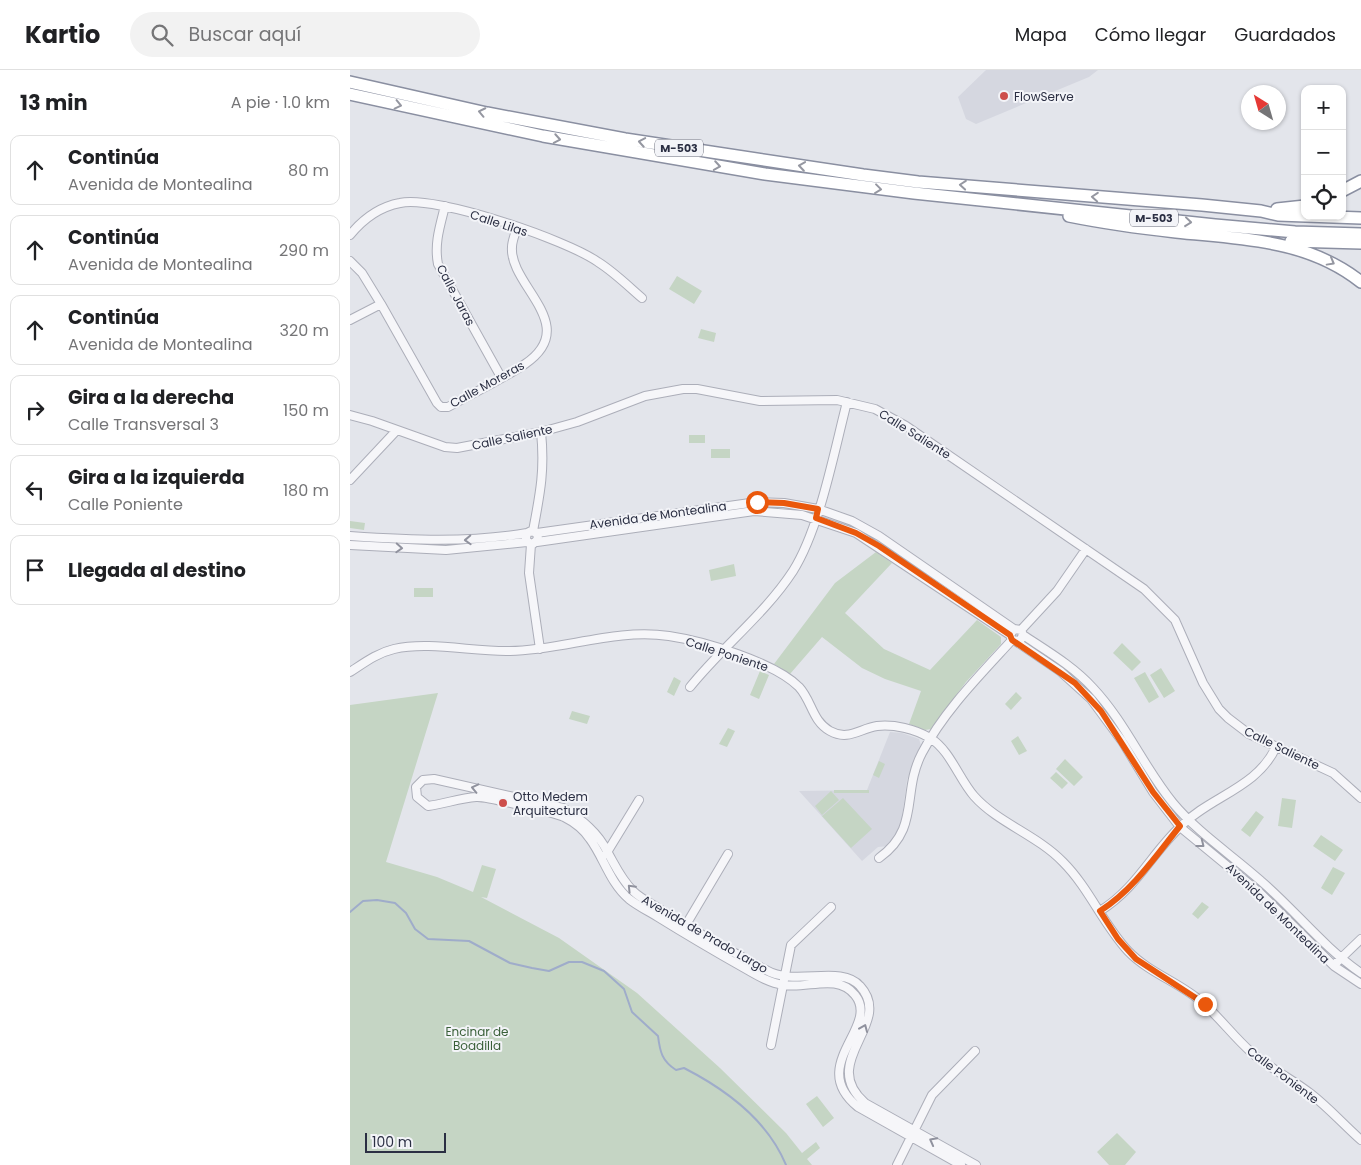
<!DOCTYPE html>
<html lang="es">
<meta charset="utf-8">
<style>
:root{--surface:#fff;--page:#f2f2f2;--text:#202124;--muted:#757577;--line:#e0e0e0}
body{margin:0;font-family:Poppins,sans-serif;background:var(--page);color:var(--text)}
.controls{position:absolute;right:15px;top:15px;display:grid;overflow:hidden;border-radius:10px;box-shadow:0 1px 4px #0004}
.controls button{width:45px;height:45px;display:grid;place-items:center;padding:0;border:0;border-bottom:1px solid var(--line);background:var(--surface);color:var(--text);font:25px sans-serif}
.compass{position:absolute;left:891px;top:15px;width:45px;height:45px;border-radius:50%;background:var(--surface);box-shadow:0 1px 4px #0004;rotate:323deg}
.scale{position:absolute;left:15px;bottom:12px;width:81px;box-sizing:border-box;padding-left:5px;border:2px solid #2b2f43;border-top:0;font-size:14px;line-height:18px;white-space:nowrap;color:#2b2f43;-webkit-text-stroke:4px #f3f4f8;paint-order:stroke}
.stop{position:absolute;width:15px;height:15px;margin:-11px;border:4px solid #ea580c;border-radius:50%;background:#fff}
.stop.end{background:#ea580c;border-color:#fff;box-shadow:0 1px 5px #0008}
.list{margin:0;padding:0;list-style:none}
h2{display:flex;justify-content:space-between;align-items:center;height:65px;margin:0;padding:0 20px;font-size:21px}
h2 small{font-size:16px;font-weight:400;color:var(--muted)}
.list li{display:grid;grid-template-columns:32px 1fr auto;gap:15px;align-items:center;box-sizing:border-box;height:70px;margin:0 10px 10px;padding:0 10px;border:1px solid var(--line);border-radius:10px}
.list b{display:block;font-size:19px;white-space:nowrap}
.list p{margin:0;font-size:16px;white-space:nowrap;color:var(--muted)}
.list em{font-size:16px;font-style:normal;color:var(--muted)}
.icon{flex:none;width:28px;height:28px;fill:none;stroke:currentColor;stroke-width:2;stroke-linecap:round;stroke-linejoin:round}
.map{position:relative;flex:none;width:1011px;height:1095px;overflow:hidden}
header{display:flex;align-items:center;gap:30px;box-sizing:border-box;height:70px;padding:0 25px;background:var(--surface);border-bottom:1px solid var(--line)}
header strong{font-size:24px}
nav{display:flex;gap:28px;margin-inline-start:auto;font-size:18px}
.search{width:350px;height:45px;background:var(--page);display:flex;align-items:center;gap:12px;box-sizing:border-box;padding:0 18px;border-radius:28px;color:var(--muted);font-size:19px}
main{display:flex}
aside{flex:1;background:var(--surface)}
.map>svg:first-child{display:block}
.built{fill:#d5d7e0}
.green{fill:#c5d5c4}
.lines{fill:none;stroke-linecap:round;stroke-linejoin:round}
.stream{stroke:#9facca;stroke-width:2}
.minor-casing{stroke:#acaeb9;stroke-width:10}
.highway-casing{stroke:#8a8fa1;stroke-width:14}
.minor{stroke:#f6f6f9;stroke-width:8}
.highway{stroke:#fff;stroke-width:11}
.oneway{stroke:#9597a1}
.oneway2{stroke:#90929e}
.route{stroke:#ea580c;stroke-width:6}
.poi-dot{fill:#cd4e4b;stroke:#f3f4f8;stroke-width:2}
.labels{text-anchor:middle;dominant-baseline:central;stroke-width:4;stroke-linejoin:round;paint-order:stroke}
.shield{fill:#f3f4f8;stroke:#676a79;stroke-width:1}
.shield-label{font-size:11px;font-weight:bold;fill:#2b2f43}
.poi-label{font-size:12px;fill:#2b2f43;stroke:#f3f4f8;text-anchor:start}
.street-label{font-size:12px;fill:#2b2f43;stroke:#f3f4f8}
.park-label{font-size:12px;fill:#395f38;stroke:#f3f4f8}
</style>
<header>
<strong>Kartio</strong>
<div class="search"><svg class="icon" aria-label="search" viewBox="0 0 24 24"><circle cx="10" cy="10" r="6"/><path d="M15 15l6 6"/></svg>Buscar aquí</div>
<nav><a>Mapa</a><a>Cómo llegar</a><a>Guardados</a></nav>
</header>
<main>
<aside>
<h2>13 min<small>A pie · 1.0 km</small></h2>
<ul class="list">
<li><svg class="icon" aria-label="ahead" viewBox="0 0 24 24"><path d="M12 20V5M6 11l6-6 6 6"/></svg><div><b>Continúa</b><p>Avenida de Montealina</p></div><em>80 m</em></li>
<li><svg class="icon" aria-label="ahead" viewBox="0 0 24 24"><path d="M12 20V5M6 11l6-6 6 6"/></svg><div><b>Continúa</b><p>Avenida de Montealina</p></div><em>290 m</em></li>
<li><svg class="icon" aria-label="ahead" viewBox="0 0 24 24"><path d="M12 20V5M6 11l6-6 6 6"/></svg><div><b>Continúa</b><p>Avenida de Montealina</p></div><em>320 m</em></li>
<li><svg class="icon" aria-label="right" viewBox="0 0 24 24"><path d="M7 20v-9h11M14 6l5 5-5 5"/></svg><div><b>Gira a la derecha</b><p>Calle Transversal 3</p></div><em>150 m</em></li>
<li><svg class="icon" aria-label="left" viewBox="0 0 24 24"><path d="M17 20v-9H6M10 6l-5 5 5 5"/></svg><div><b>Gira a la izquierda</b><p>Calle Poniente</p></div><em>180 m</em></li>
<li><svg class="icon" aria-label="arrive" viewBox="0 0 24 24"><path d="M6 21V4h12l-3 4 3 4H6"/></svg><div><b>Llegada al destino</b></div></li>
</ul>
</aside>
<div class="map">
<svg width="1011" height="1095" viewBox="0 0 1011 1095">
<rect width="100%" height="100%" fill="#e3e5eb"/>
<path class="built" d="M 636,0 L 748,0 L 739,7 L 626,54 L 616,49 L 608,27 Z
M 540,662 L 552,663 L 569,669 L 571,675 L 557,710 L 551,755 L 539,776 L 528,777 L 512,791 L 449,721 L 517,720 Z"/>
<path class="green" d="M 327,206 L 352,221 L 344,234 L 319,219 Z
M 351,259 L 366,263 L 364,272 L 348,268 Z
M 339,365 L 355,365 L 355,373 L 339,373 Z
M 361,379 L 380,379 L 380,388 L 361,388 Z
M 0,451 L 15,453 L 14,460 L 0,458 Z
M 526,482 L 542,493 L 495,543 L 534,579 L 580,600 L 627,550 L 651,567 L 651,574 L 616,612 L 581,659 L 575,660 L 559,654 L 571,621 L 535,609 L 512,598 L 472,567 L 440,604 L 424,594 L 485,513 Z
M 384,494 L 386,506 L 361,511 L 359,500 Z
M 64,518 L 83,518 L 83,527 L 64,527 Z
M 772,573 L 791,592 L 782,601 L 763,583 Z
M 811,598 L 825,621 L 814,628 L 800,605 Z
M 410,601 L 419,605 L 409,629 L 400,625 Z
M 795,602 L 809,627 L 799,633 L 784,608 Z
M 324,607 L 331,611 L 324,626 L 317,622 Z
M 666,622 L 672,628 L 661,640 L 655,634 Z
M 88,623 L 36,792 L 87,807 L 123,822 L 132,795 L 146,799 L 137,828 L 131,827 L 209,868 L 287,923 L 370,998 L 436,1063 L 452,1083 L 466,1072 L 470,1078 L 457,1089 L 462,1095 L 0,1095 L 0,635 Z
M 222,641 L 240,646 L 237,654 L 219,649 Z
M 378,658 L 385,661 L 377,677 L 369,674 Z
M 668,666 L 677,681 L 669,685 L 661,671 Z
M 715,689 L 733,707 L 724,716 L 706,699 Z
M 529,691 L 535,694 L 529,708 L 523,705 Z
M 706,702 L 718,713 L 712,719 L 700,708 Z
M 484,720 L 519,720 L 519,723 L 484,723 Z
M 481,721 L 489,730 L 472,745 L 465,736 Z
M 493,728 L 522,759 L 501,778 L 472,746 Z
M 932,728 L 946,730 L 942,758 L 928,756 Z
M 906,741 L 914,747 L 900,767 L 891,760 Z
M 971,765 L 993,780 L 985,791 L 963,776 Z
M 983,797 L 995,803 L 982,825 L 971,818 Z
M 852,832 L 859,837 L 848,849 L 842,844 Z
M 467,1026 L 484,1048 L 473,1057 L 456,1034 Z
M 767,1063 L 786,1082 L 775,1095 L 759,1095 L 747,1082 Z"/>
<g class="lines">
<path class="stream" d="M 0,842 L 13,831 L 27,830 L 45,833 L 56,843 L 65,859 L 78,869 L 119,871 L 160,893 L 182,898 L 199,901 L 219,892 L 232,892 L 254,901 L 274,919 L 282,942 L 308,966 C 310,982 312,991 326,1000 L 334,998 C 375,1019 418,1051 436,1095"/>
<defs>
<path id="minor" d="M 95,136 C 90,156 84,174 88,194 L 151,307
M 0,165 C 13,149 29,137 50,133 C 86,125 217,170 248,192 C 264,202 278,216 292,228
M 0,191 L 12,203 L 31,234 L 87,333 L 91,337 L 98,337 C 123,323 151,310 175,294 C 232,255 159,216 162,177 C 162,171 165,164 167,158
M 0,250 L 31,234
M 0,345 L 22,351 L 95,377 L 107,378 L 191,362 L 227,352 L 295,326 L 333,319 L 347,319 L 410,331 L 487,330 L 525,339 L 556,356 L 794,519 L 825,550 L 853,613 L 869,639 L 878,648 L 899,664 L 983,703 L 1011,728
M 0,410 L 46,361
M 183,461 C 190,424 195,400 191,362
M 187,463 L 407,432 L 434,433 L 468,439 L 502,451 L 529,466 L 664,559
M 0,466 C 60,470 118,473 177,463
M 187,472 L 404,441 L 452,445 L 506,463 L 660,565 L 662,570 L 670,571 L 673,565 L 671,560 L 664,559 L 660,565
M 181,474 L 179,503 L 190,579
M 0,475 L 96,480 L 177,472 L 183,474 L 188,469 L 187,463 L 181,461 L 177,463 L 176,468 L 177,472
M 671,560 L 707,521 L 736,479
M 673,565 C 697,581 723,596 743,618 C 775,652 793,696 823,733 C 848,763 882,785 911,811 C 946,841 973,877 1011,903
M 667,572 L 710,601 L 741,629 L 772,671 L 803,722 L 830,757 L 909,822 L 984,896 L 1011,914
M 0,602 C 14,593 27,583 44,579 C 79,571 124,582 160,581 C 214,580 265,558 319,566 C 353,571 424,592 449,617 C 462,631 462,651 480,661 C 498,671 509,659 527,656 C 544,654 565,659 580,668 C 600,680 609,709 624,726 C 648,753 687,765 713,792 C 739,818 753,854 778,881 C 799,903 831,913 853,933 C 870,948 884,967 901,982 C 919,998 942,1009 961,1024 C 979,1038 994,1055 1011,1070
M 340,617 C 372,577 415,544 443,501 C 470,458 484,382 497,332
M 256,784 L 289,730
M 529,788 C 571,758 551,723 572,683 C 594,641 630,605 662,570
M 750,841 C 787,818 801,784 831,756 C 861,726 907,718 926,677
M 334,858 L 378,784
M 987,892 L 1011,869
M 421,975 L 441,875 L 481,837
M 547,1095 L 582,1025 L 625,981
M 611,1095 L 508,1037 C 456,995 531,957 505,925 C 487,903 458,919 434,915 C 420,913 408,906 396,899 C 366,882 337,865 308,847 C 298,841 288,836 279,829 C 260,813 254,788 240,769 C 234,760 224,752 214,747 C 205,743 135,726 126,727 C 110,728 94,734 78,736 L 67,727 L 66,717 L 73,710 L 84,709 L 213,738 C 232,750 248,762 258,783 C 266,797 271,809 283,821 C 290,828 302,834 311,840 C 345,862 381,881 416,900 C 445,917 491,894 510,916 C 545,954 467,991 515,1033 L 626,1095"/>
<path id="highway" d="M 0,12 L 137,43 L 275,69 L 513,105 L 568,112 L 852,135 L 911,141 L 928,145 L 1011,148
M 0,24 L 193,66 L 415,104 L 564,123 L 865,155 L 945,162 L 1011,164
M 992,121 L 1011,111
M 927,139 L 955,136
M 719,146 C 754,153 790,158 826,162 C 891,169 957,169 1011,212
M 941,171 L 1011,173"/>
</defs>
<use href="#minor" class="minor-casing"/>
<use href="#highway" class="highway-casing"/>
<use href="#minor" class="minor"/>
<use href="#highway" class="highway"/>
</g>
<defs><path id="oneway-chevron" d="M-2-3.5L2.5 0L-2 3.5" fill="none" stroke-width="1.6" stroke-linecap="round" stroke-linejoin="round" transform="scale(1.25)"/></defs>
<g class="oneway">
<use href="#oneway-chevron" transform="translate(48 35) rotate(13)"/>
<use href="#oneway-chevron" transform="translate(132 42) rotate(-168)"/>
<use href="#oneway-chevron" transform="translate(207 69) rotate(10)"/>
<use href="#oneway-chevron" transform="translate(292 72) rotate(-170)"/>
<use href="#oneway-chevron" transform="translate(367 96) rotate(9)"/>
<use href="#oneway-chevron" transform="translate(452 96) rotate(-172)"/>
<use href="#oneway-chevron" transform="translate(613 115) rotate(-175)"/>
<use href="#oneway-chevron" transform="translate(528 119) rotate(7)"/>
<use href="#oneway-chevron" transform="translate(745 127) rotate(-176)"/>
<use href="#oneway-chevron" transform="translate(838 152) rotate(6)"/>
<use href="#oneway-chevron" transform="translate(981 192) rotate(29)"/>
</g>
<g class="oneway2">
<use href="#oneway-chevron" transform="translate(118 470) rotate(178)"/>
<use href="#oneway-chevron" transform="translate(49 478) rotate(3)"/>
<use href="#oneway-chevron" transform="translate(125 718) rotate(-167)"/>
<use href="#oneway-chevron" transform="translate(851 774) rotate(38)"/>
<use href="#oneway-chevron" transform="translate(281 818) rotate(-134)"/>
<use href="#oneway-chevron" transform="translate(514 958) rotate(-67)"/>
<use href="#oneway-chevron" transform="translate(583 1071) rotate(-152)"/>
</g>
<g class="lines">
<path class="route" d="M 407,432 L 434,433 L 468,439 L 466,448 L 506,463 L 529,476 L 660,565 L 662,570 L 725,613 L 751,641 L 803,722 L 830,756 C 805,787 783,820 750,841 L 768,869 L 786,889 L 855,934"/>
</g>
<g class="poi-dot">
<circle cx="654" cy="26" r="5"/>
<circle cx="153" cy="733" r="5"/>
</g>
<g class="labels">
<g class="shield">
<rect x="305" y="69.5" width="48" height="17" rx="4"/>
<rect x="780" y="139.5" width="48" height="17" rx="4"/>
</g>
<g class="shield-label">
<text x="329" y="78">M-503</text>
<text x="804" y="148">M-503</text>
</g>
<g class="poi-label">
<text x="664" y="26">FlowServe</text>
<text x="163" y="726">Otto Medem<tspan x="163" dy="14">Arquitectura</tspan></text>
</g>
<g class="street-label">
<text transform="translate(149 153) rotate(18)">Calle Lilas</text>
<text transform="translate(106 225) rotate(62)">Calle Jaras</text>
<text transform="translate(137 314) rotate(-29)">Calle Moreras</text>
<text transform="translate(565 364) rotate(32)">Calle Saliente</text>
<text transform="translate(162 367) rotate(-12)">Calle Saliente</text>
<text transform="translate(308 445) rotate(-8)">Avenida de Montealina</text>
<text transform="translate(377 584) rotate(18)">Calle Poniente</text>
<text transform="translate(932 678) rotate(26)">Calle Saliente</text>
<text transform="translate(928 843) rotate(44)">Avenida de Montealina</text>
<text transform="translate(355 864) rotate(30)">Avenida de Prado Largo</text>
<text transform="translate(933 1005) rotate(37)">Calle Poniente</text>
</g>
<g class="park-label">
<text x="127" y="961">Encinar de<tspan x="127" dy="14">Boadilla</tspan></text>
</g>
</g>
</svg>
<div class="controls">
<button>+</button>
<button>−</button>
<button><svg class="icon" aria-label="locate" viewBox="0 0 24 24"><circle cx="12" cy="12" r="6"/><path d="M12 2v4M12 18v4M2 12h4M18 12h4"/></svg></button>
</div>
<svg class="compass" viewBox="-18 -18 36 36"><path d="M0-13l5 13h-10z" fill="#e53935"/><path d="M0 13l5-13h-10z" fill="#757577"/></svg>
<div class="scale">100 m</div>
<div class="stop" style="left:407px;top:432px"></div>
<div class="stop end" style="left:855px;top:934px"></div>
</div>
</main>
